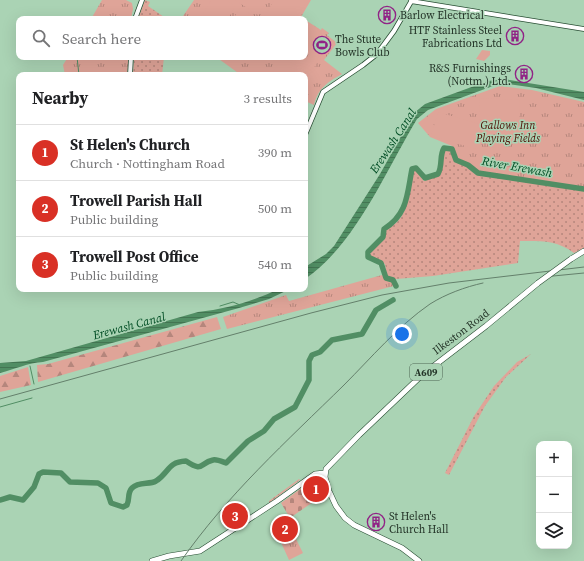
<!DOCTYPE html>
<meta charset="utf-8">
<style>
:root{--surface:#fff;--page:#f2f2f2;--text:#202124;--muted:#757577;--line:#e0e0e0;--accent:#d93025}
body{margin:0;font-family:"Source Serif 4",serif;background:var(--page);color:var(--text)}
.controls{position:absolute;right:12px;bottom:12px;display:grid;overflow:hidden;border-radius:8px;box-shadow:0 4px 16px #0002}
.controls button{width:36px;height:36px;display:grid;place-items:center;padding:0;border:0;border-bottom:1px solid var(--line);background:var(--surface);color:var(--text);font:20px sans-serif}
.you{position:absolute;left:402px;top:334px;width:14px;height:14px;margin:-10px;border:3px solid #fff;border-radius:50%;background:#1a73e8;box-shadow:0 0 0 6px #1a73e833}
.badge{display:grid;place-items:center;width:26px;height:26px;border-radius:50%;background:var(--accent);color:#fff;font-size:13px;font-weight:700}
.pin{position:absolute;translate:-50% -50%;border:2px solid #fff;box-shadow:0 1px 4px #0006}
.list{margin:0;padding:0;list-style:none}
h2{display:flex;justify-content:space-between;align-items:center;height:52px;margin:0;padding:0 16px;font-size:17px}
h2 small{font-size:13px;font-weight:400;color:var(--muted)}
.list li{display:grid;grid-template-columns:26px 1fr auto;gap:12px;align-items:center;box-sizing:border-box;height:56px;padding:0 16px;border-top:1px solid var(--line)}
.list b{display:block;font-size:15px;white-space:nowrap}
.list p{margin:0;font-size:13px;white-space:nowrap;color:var(--muted)}
.list em{font-size:13px;font-style:normal;color:var(--muted)}
.icon{flex:none;width:22px;height:22px;fill:none;stroke:currentColor;stroke-width:2;stroke-linecap:round;stroke-linejoin:round}
.map{position:relative;flex:none;width:584px;height:561px;overflow:hidden}
.search{position:absolute;background:var(--surface);box-shadow:0 4px 16px #0002;left:16px;top:16px;width:292px;height:44px;display:flex;align-items:center;gap:10px;box-sizing:border-box;padding:0 14px;border-radius:8px;color:var(--muted);font-size:15px}
.panel{position:absolute;background:var(--surface);box-shadow:0 4px 16px #0002;left:16px;top:72px;width:292px;height:220px;border-radius:8px}
.map>svg:first-child{display:block}
.grass{fill:url(#grass-dots)}
.forest{fill:url(#forest-firs)}
.cemetery{fill:url(#cemetery-stones)}
.park{fill:url(#park-tufts)}
.garden{fill:#dfa498}
.water{fill:url(#water-rules)}
.lines{fill:none;stroke-linecap:round;stroke-linejoin:round}
.stream{stroke:#518e64;stroke-width:1}
.river{stroke:#518e64;stroke-width:5.5}
.minor-casing{stroke:#284d33;stroke-width:5.5}
.major-casing{stroke:#284d33;stroke-width:6}
.minor{stroke:#fff;stroke-width:4}
.major{stroke:#fff;stroke-width:5}
.rail{stroke:#64806b;stroke-width:1}
.major-bridge-casing{stroke:#284d33;stroke-width:6;stroke-linecap:butt}
.major-bridge{stroke:#fff;stroke-width:5}
.labels{text-anchor:middle;dominant-baseline:central;stroke-width:3;stroke-linejoin:round;paint-order:stroke}
.shield{fill:#aad3b4;stroke:#4c6452;stroke-width:1}
.shield-label{font-size:10px;font-weight:bold;fill:#243428}
.poi-label{font-size:11px;fill:#243428;stroke:#aad3b4;text-anchor:start}
.park-label{font-size:11px;font-style:italic;fill:#500f05;stroke:#aad3b4}
.street-label{font-size:11px;fill:#243428;stroke:#aad3b4}
.water-label{font-size:12px;font-style:italic;fill:#004d24;stroke:#aad3b4}
</style>
<div class="map">
<svg width="584" height="561" viewBox="0 0 584 561">
<defs>
<pattern id="grass-dots" width="8" height="8" patternUnits="userSpaceOnUse"><rect width="8" height="8" fill="#dfa498"/><path d="M2 2h.1M6 6h.1" fill="none" stroke="#b5867c" stroke-width="1.8" stroke-linecap="round"/></pattern>
<pattern id="forest-firs" width="22" height="20" patternUnits="userSpaceOnUse"><rect width="22" height="20" fill="#dfa498"/><path d="M5 1l3.5 6h-7zM16 11l3.5 6h-7z" fill="#b5867c"/></pattern>
<pattern id="cemetery-stones" width="16" height="16" patternUnits="userSpaceOnUse"><rect width="16" height="16" fill="#dfa498"/><path d="M2 7V4a2 2 0 0 1 4 0v3zM10 15v-3a2 2 0 0 1 4 0v3z" fill="#b5867c"/></pattern>
<pattern id="park-tufts" width="24" height="20" patternUnits="userSpaceOnUse"><rect width="24" height="20" fill="#dfa498"/><path d="M3 7l-1-3M5 7V3M7 7l1-3M15 17l-1-3M17 17v-4M19 17l1-3" fill="none" stroke="#b5867c"/></pattern>
<pattern id="water-rules" width="6" height="5" patternUnits="userSpaceOnUse"><rect width="6" height="5" fill="#518e64"/><path d="M0 2.5h6" fill="none" stroke="#437552"/></pattern>
</defs>
<rect width="100%" height="100%" fill="#aad3b4"/>
<path class="grass" d="M 145,0 L 150,2 L 148,6 L 167,19 L 138,19 Z
M 134,57 L 164,57 L 162,75 L 133,75 Z
M 444,149 L 450,150 L 455,161 L 467,166 L 475,174 L 584,191 L 584,248 L 574,253 C 557,240 541,241 520,241 L 518,263 L 433,276 L 396,279 L 387,277 L 385,264 L 370,257 L 369,252 L 378,243 L 385,239 L 385,230 C 388,227 392,226 396,223 C 410,211 408,186 413,170 L 416,170 L 424,181 L 440,174 C 444,166 440,157 444,149 Z
M 531,354 L 506,377 L 485,406 L 449,475 L 445,473 L 474,416 L 494,386 L 517,362 Z
M 299,479 L 300,480 L 269,503 L 269,501 Z"/>
<path class="forest" d="M 217,317 L 221,329 L 38,382 L 37,365 L 48,364 Z
M 28,367 L 31,385 L 0,392 L 0,376 Z"/>
<path class="cemetery" d="M 314,479 L 317,480 L 326,493 L 290,518 L 281,503 Z"/>
<path class="park" d="M 102,0 L 126,0 L 132,3 L 133,9 L 131,19 L 91,19 Z
M 194,0 L 311,0 L 301,17 L 304,19 L 181,19 Z
M 305,20 L 321,30 L 322,28 L 329,33 L 327,35 L 337,43 L 324,60 L 342,74 C 328,82 318,88 314,105 L 305,101 L 305,75 L 241,75 L 216,57 L 305,57 Z
M 482,50 L 490,51 L 490,55 L 484,61 L 476,59 Z
M 68,57 L 129,57 L 127,75 L 65,75 L 63,65 Z
M 500,86 L 532,90 L 584,102 L 584,188 L 477,171 L 457,158 L 452,146 L 430,137 L 418,123 L 436,109 Z
M 382,275 L 386,279 L 394,282 L 394,286 L 227,329 L 223,317 L 286,295 L 289,301 Z
M 279,524 L 284,534 L 292,531 L 303,553 L 289,560 L 274,527 Z"/>
<path class="garden" d="M 211,0 L 226,0 L 235,6 L 228,19 L 200,19 Z
M 235,0 L 268,0 L 258,15 Z
M 274,0 L 308,0 L 295,19 L 263,19 Z
M 240,8 L 258,19 L 233,19 Z
M 305,20 L 319,29 L 308,45 L 305,44 Z
M 321,33 L 335,43 L 324,58 L 310,48 Z
M 305,55 L 317,63 L 305,81 L 305,75 L 271,75 L 283,57 L 305,57 Z
M 480,98 L 520,100 L 519,122 L 479,119 Z
M 438,112 L 483,125 L 476,149 L 431,136 Z"/>
<path class="water" d="M 504,79 L 584,92 L 584,100 L 536,88 L 501,83 L 428,110 L 417,119 C 385,172 356,244 305,279 L 305,267 L 326,254 L 334,246 L 380,174 L 414,113 L 425,104 L 488,81 Z
M 279,289 L 290,289 L 269,299 L 239,308 L 43,362 C 28,363 15,369 0,373 L 0,363 L 26,361 L 198,312 C 227,309 253,301 279,289 Z"/>
<g class="lines">
<path class="stream" d="M 96,19 L 97,17
M 77,57 L 79,75
M 220,306 L 233,302 L 240,305
M 30,366 L 34,384
M 0,407 L 32,398"/>
<path class="river" d="M 396,286 L 393,280 L 386,278 L 381,263 L 368,257 L 368,252 L 383,237 L 384,229 C 408,214 407,194 412,169 L 416,168 L 425,178 L 438,174 C 443,165 439,156 444,148 L 452,149 L 456,160 L 468,165 L 478,173 L 584,189
M 0,500 L 10,497 L 23,500 L 34,487 L 39,474 L 43,472 L 61,473 L 70,482 L 98,483 L 106,488 L 111,503 L 123,507 L 127,505 C 130,499 127,493 132,488 C 139,481 149,485 156,481 C 169,473 167,462 186,461 C 204,473 199,463 213,460 C 217,459 223,462 226,463 L 248,441 L 264,431 L 274,419 L 295,407 L 309,380 L 309,361 L 312,355 L 320,352 L 332,340 L 362,334 L 376,310 L 393,300"/>
<defs>
<path id="minor" d="M 411,1 L 584,29
M 135,19 L 142,0
M 130,75 L 131,57
M 305,135 L 323,92 L 363,65 L 377,54 L 394,31 L 412,0"/>
<path id="major" d="M 571,259 L 584,251
M 152,561 L 169,556 L 200,551 L 277,501 L 315,474 L 325,473
M 419,561 L 402,548 L 354,525 L 345,518 L 336,506 L 329,491 L 325,477 L 326,469 L 359,435 L 422,375 L 486,326 L 538,283"/>
</defs>
<use href="#minor" class="minor-casing"/>
<use href="#major" class="major-casing"/>
<use href="#minor" class="minor"/>
<use href="#major" class="major"/>
<path class="rail" d="M 543,277 L 584,273
M 0,399 L 311,313 L 382,295 L 449,283 L 584,267
M 181,561 C 227,495 287,441 344,385 C 371,358 398,326 430,304 C 446,294 465,287 483,283"/>
<defs>
<path id="major-bridge" d="M 538,283 L 571,259"/>
</defs>
<use href="#major-bridge" class="major-bridge-casing"/>
<use href="#major-bridge" class="major-bridge"/>
</g>
<defs>
<symbol id="building-ring" viewBox="-11 -11 22 22"><circle r="9.5" fill="#aad3b4" stroke="#912386" stroke-width="1.5"/><path d="M-4-6H4V6H1V3H-1V6H-4ZM-2.5-4.3h1.7v1.8h-1.7ZM.8-4.3h1.7v1.8H.8ZM-2.5-1h1.7V.8h-1.7ZM.8-1h1.7V.8H.8Z" fill="#912386"/></symbol>
<symbol id="stadium-ring" viewBox="-11 -11 22 22"><circle r="9.5" fill="#aad3b4" stroke="#912386" stroke-width="1.5"/><path d="M0-5a6.5 5 0 1 0 0 10a6.5 5 0 1 0 0-10ZM-3.5-1.8h7v3.6h-7Z" fill="#912386"/></symbol>
</defs>
<g fill-rule="evenodd">
<use href="#building-ring" x="377" y="5" width="20" height="20"/>
<use href="#building-ring" x="505" y="26" width="20" height="20"/>
<use href="#stadium-ring" x="312" y="35" width="20" height="20"/>
<use href="#building-ring" x="514" y="64" width="20" height="20"/>
<use href="#building-ring" x="366" y="512" width="20" height="20"/>
</g>
<g class="labels">
<rect class="shield" x="410" y="364" width="32" height="16" rx="3"/>
<g class="shield-label">
<text x="426" y="372">A609</text>
</g>
<g class="poi-label">
<text x="400" y="15">Barlow Electrical</text>
<text x="502" y="30" text-anchor="end">HTF Stainless Steel<tspan x="502" dy="13">Fabrications Ltd</tspan></text>
<text x="335" y="39">The Stute<tspan x="335" dy="13">Bowls Club</tspan></text>
<text x="511" y="68" text-anchor="end">R&amp;S Furnishings<tspan x="511" dy="13">(Nottm.) Ltd.</tspan></text>
<text x="389" y="516">St Helen's<tspan x="389" dy="13">Church Hall</tspan></text>
</g>
<g class="park-label">
<text x="508" y="125">Gallows Inn<tspan x="508" dy="13">Playing Fields</tspan></text>
</g>
<g class="street-label">
<text transform="translate(461 332) rotate(-37)">Ilkeston Road</text>
</g>
<g class="water-label">
<text transform="translate(393 141) rotate(-57)">Erewash Canal</text>
<text transform="translate(517 167) rotate(10)">River Erewash</text>
<text transform="translate(129 326) rotate(-15)">Erewash Canal</text>
</g>
</g>
</svg>
<div class="controls">
<button>+</button>
<button>−</button>
<button><svg class="icon" aria-label="layers" viewBox="0 0 24 24"><path d="M12 4l9 5-9 5-9-5zM3 14l9 5 9-5"/></svg></button>
</div>
<div class="you"></div>
<div class="pin badge" style="left:316px;top:489px">1</div>
<div class="pin badge" style="left:285px;top:529px">2</div>
<div class="pin badge" style="left:235px;top:516px">3</div>
<div class="search"><svg class="icon" aria-label="search" viewBox="0 0 24 24"><circle cx="10" cy="10" r="6"/><path d="M15 15l6 6"/></svg>Search here</div>
<section class="panel">
<h2>Nearby<small>3 results</small></h2>
<ul class="list">
<li><span class="badge">1</span><div><b>St Helen's Church</b><p>Church · Nottingham Road</p></div><em>390 m</em></li>
<li><span class="badge">2</span><div><b>Trowell Parish Hall</b><p>Public building</p></div><em>500 m</em></li>
<li><span class="badge">3</span><div><b>Trowell Post Office</b><p>Public building</p></div><em>540 m</em></li>
</ul>
</section>
</div>
